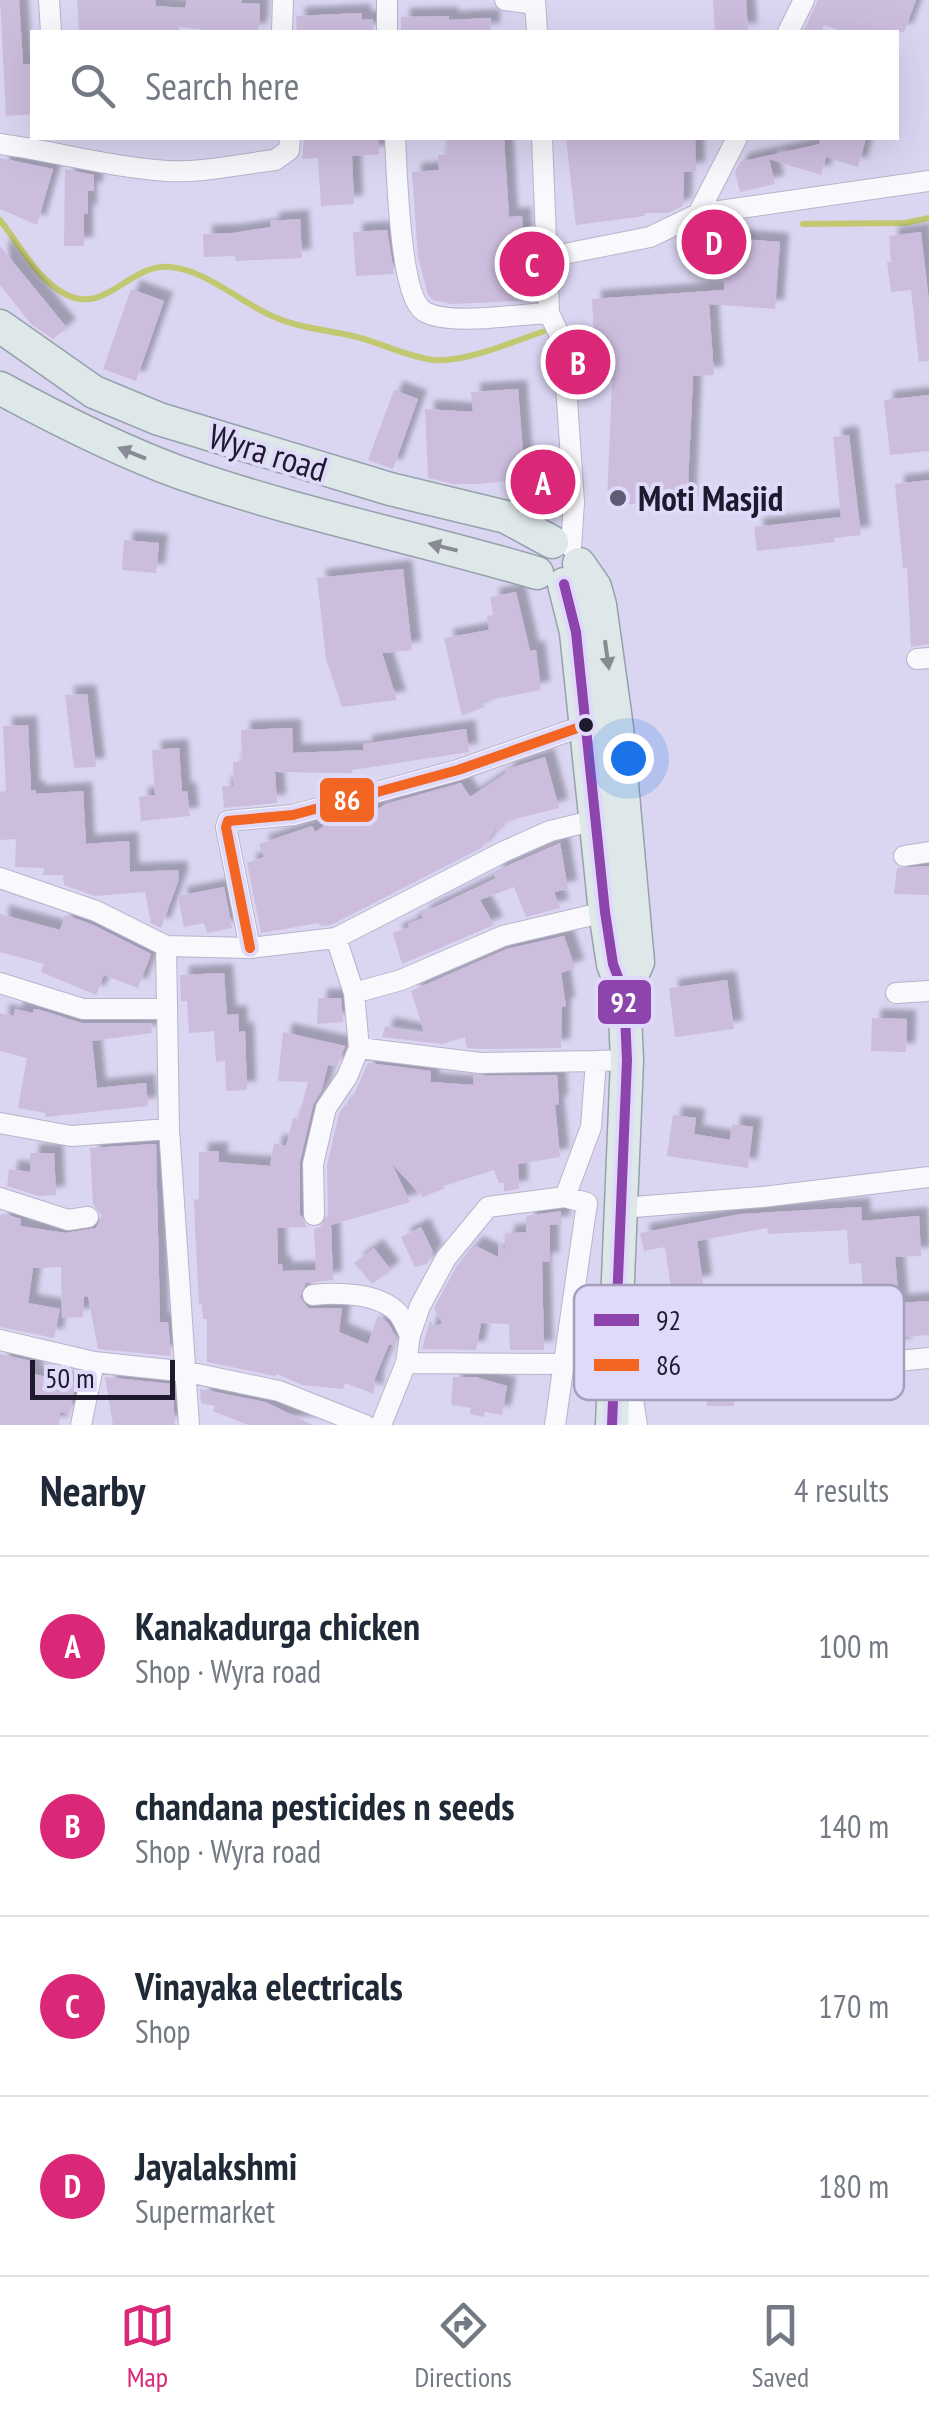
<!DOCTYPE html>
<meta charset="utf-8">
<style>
:root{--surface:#fff;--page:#f2f2f3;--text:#1f2937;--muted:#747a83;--line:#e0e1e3;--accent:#db2777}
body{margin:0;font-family:"PT Sans Narrow",sans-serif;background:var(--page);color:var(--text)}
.scale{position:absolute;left:30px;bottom:25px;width:145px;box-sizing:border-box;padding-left:10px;border:5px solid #1e192d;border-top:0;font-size:28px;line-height:35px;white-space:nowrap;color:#1e192d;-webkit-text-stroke:8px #dfd9fa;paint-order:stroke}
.you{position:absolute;left:628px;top:758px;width:35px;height:35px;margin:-25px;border:8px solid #fff;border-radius:50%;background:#1a73e8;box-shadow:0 0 0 15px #1a73e833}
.badge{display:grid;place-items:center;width:65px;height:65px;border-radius:50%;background:var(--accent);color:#fff;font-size:32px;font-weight:700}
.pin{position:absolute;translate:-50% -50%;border:5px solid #fff;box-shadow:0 2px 10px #0006}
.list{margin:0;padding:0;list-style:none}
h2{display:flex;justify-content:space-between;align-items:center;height:130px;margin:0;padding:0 40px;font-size:42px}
h2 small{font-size:32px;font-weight:400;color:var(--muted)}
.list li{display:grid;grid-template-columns:65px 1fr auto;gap:30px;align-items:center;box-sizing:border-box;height:180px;padding:0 40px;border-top:2px solid var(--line)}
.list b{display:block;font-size:38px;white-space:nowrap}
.list p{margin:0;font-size:32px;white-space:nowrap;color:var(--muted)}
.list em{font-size:32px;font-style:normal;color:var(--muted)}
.icon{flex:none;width:55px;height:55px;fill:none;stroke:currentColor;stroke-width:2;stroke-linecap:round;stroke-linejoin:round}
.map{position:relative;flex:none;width:929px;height:1425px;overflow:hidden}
.search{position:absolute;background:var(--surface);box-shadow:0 10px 40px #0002;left:30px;right:30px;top:30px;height:110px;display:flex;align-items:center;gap:25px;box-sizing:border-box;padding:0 35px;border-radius:0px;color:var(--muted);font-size:38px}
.sheet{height:850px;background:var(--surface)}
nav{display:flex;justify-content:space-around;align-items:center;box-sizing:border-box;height:140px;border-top:2px solid var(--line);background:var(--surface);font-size:28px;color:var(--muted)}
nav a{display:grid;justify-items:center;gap:5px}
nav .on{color:var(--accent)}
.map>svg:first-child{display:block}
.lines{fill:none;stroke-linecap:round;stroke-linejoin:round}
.stream{stroke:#c1c870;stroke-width:6}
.building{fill:#ccbddd;filter:url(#shadow)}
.minor-casing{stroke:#b8b4ca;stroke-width:22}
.primary-casing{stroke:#94a2ac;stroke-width:35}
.minor{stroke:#f9f9fd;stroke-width:20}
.primary{stroke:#dfe8e9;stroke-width:32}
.bus-1-casing{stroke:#dfd9fa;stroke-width:18}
.bus-2-casing{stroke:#dfd9fa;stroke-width:18}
.bus-1{stroke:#8e44ad;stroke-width:10}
.bus-2{stroke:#f26522;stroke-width:10}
.oneway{fill:#888b94}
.poi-dot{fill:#605b72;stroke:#dfd9fa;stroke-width:4}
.bus-dot{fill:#1e192d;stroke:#dfd9fa;stroke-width:4}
.labels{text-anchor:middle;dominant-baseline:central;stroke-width:8;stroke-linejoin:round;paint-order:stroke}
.street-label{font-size:35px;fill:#1e192d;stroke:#dfd9fa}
.poi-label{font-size:35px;font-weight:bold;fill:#1e192d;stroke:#dfd9fa;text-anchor:start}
.key{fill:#dfd9fa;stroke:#a59fbc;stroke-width:2.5}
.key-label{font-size:28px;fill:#1e192d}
.line-badge{stroke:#dfd9fa;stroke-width:4}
.badge-label{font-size:28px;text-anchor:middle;font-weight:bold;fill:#fff}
</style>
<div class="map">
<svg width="929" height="1425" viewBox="0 0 929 1425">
<defs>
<filter id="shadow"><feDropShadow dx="9" dy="-9" stdDeviation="2.5" flood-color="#0004"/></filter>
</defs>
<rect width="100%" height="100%" fill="#dad5f1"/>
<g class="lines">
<path class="stream" d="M 0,220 C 19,244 37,279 65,294 C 106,316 129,263 170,267 C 206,270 240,302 272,316 C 298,328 327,330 353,336 C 380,342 406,357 434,360 C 467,363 518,339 551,329
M 803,224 L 905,223 L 929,218"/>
</g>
<path class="building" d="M 0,0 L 19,0 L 23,64 L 32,64 L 32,114 L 6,116 Z
M 77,0 L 155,0 L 156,6 L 185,8 L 187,0 L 242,0 L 241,3 L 260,4 L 259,25 L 257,32 L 222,32 L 179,27 L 179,32 L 79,32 Z
M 713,0 L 746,0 L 748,32 L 715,32 Z
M 818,0 L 916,0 L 904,32 L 845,32 L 824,25 L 822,32 L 803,32 Z
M 362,13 L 362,20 L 373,19 L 373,32 L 297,32 L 296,16 Z
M 449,16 L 449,20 L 491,18 L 491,32 L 401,32 L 401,17 Z
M 304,138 L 378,138 L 379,154 L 352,156 L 354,204 L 321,206 L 318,158 L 302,159 Z
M 446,138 L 504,138 L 509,217 L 522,216 L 524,246 L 531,246 L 535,300 L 452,304 L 433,300 L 428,295 L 418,257 L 412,172 L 439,170 L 438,155 L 447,155 Z
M 566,138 L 695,138 L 696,171 L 684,172 L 683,206 L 668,213 L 644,213 L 645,216 L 576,225 Z
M 819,138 L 866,138 L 858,167 L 826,157 L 821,175 L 769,159 L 775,184 L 740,192 L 735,172 L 740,162 L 820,144 Z
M 0,158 L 53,169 L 37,225 L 0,209 Z
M 65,169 L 94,175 L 94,191 L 88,191 L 88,214 L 84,214 L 84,246 L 64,246 Z
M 300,219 L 302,258 L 236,261 L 235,256 L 204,257 L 203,234 L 233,233 L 271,227 L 270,221 Z
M 387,230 L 394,274 L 356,276 L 353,232 Z
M 921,232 L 929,302 L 929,361 L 919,362 L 911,290 L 891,292 L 887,262 L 891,262 L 889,236 Z
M 728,238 L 780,242 L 775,309 L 709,304 L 714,375 L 693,376 L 687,506 L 607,503 L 612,381 L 597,382 L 592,299 L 724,290 Z
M 0,246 L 67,328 L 53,339 L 31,324 L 0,285 Z
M 131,289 L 164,301 L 136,381 L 103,369 Z
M 518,389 L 525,479 L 478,484 L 454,484 L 428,478 L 425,409 L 473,412 L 471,392 Z
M 394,390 L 418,399 L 393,469 L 368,460 Z
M 929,395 L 929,451 L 890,455 L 884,400 Z
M 849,435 L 861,535 L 834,538 L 835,542 L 757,551 L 754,527 L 841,517 L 833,437 Z
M 929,480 L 929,644 L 911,647 L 907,568 L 903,568 L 895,484 Z
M 124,540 L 159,543 L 156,573 L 122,570 Z
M 403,569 L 412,650 L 382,653 L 397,700 L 342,707 L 326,659 L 317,578 Z
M 516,592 L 530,651 L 536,650 L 541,690 L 483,701 L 484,707 L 462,716 L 444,638 L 489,630 L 487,616 L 493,615 L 490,597 Z
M 87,694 L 96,767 L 74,768 L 65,695 Z
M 28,725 L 31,790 L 36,790 L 36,794 L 83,791 L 86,844 L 129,841 L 130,872 L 178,870 L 179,879 L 161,928 L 151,923 L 145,892 L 95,896 L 64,885 L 63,875 L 43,875 L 44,868 L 15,867 L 16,839 L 0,840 L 0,792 L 6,791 L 3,726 Z
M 292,728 L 293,753 L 364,750 L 363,744 L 466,729 L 469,752 L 352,770 L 352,773 L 275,772 L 277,803 L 224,808 L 222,786 L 234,786 L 233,762 L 242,762 L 241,730 Z
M 179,748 L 182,792 L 187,791 L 190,816 L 141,821 L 139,797 L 155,795 L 152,750 Z
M 545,757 L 559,808 L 503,822 L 505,827 L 495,830 L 481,848 L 331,925 L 320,926 L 319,923 L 261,933 L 247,863 L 264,857 L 259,844 L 312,826 L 315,832 L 335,819 L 350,814 L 352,818 L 368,809 L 374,807 L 376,810 L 386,804 L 461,783 L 470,797 L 506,773 L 505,770 Z
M 560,843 L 568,889 L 554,892 L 560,908 L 526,917 L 514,887 L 480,900 L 494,925 L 402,964 L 393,933 L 409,927 L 408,924 L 423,918 L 421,914 L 496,878 L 493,872 Z
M 929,866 L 929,895 L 894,894 L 897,868 Z
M 224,887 L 232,928 L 207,933 L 204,923 L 184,927 L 178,896 Z
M 0,914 L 60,930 L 65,915 L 91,924 L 151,954 L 138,988 L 104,975 L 96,995 L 41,972 L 44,964 L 0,952 Z
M 564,936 L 575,968 L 561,973 L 566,1006 L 562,1007 L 561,1048 L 481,1049 L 467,1048 L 465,1037 L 442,1044 L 382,1037 L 385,1026 L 425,1035 L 411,991 L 507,949 Z
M 224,973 L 227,1015 L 238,1014 L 239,1032 L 245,1031 L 247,1090 L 226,1091 L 225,1061 L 216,1062 L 214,1031 L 189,1033 L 187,1001 L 181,1001 L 180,975 Z
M 727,980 L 734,1029 L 675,1037 L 669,988 Z
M 318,998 L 341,998 L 343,1022 L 317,1024 Z
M 15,1009 L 33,1013 L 33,1009 L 40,1010 L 82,1023 L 151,1023 L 152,1033 L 92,1041 L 97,1088 L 146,1083 L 148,1106 L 45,1117 L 46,1113 L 18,1108 L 27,1058 L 0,1051 L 0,1013 L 14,1016 Z
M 872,1018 L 907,1019 L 906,1052 L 871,1051 Z
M 283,1032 L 345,1046 L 337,1066 L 328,1065 L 322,1089 L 313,1105 L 300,1161 L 300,1215 L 307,1227 L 277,1228 L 278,1265 L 282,1264 L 283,1271 L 316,1270 L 314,1229 L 322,1226 L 328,1216 L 327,1165 L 339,1114 L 345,1105 L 349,1106 L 368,1063 L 431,1071 L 430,1082 L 474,1085 L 473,1076 L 557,1075 L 559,1104 L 555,1105 L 560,1157 L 518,1164 L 519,1189 L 504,1191 L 504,1183 L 499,1183 L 494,1170 L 443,1186 L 445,1188 L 423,1197 L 392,1164 L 410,1202 L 331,1225 L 333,1280 L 306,1283 L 300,1297 L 308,1308 L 342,1308 L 339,1332 L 368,1344 L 378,1315 L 388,1323 L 396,1337 L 395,1346 L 389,1344 L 375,1378 L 374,1394 L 345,1383 L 343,1389 L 302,1385 L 277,1374 L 275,1376 L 207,1362 L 207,1319 L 203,1319 L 202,1304 L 199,1304 L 195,1228 L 194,1200 L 199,1199 L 199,1152 L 219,1151 L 219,1162 L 270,1166 L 274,1143 L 286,1146 L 293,1118 L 298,1119 L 308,1082 L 278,1081 Z
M 673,1115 L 696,1118 L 694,1134 L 730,1140 L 732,1124 L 753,1127 L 748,1168 L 667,1156 Z
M 156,1144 L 160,1322 L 168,1322 L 171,1356 L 98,1349 L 88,1296 L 84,1297 L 83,1317 L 62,1318 L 61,1267 L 33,1268 L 28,1303 L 60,1309 L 54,1338 L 0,1327 L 0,1216 L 3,1214 L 21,1219 L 20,1226 L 65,1233 L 96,1228 L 102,1216 L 93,1204 L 90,1148 Z
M 30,1153 L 54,1153 L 56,1195 L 39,1196 L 7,1186 L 9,1169 L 30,1172 Z
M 861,1207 L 862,1221 L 919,1216 L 921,1256 L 895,1257 L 899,1303 L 929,1301 L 929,1335 L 901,1337 L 902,1347 L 868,1352 L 861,1263 L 849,1264 L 847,1230 L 768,1234 L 767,1228 L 697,1241 L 703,1284 L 671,1288 L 665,1247 L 644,1251 L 640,1233 L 741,1214 Z
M 561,1211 L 561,1225 L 550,1225 L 550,1261 L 542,1262 L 544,1350 L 510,1350 L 509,1324 L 481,1323 L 476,1350 L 422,1349 L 430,1320 L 435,1327 L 442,1323 L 434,1308 L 457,1266 L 474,1245 L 498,1257 L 498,1242 L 505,1249 L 505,1234 L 526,1232 L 526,1216 Z
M 421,1227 L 433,1252 L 427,1264 L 415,1267 L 401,1237 Z
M 374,1248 L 391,1270 L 372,1284 L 354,1263 Z
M 0,1354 L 35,1362 L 33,1374 L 76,1383 L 69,1414 L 60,1412 L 59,1425 L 0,1425 Z
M 708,1358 L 735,1358 L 734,1406 L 707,1406 Z
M 105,1377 L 172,1384 L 175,1425 L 113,1425 Z
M 453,1377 L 475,1377 L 507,1386 L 502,1415 L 485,1412 L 484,1417 L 470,1414 L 471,1408 L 451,1405 Z
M 200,1389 L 265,1402 L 313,1425 L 248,1425 L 213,1411 L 215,1406 L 201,1403 Z"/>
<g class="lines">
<defs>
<path id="minor" d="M 49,0 L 51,32
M 387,0 L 387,32
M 505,0 L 535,4
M 535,0 L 537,32
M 282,32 L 283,0
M 788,32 L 804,0
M 395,138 C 397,169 399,298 425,312 C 452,326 517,314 549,313
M 542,138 L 549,313 L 563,342 L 565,371 L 574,502 L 571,547
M 0,144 C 57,152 110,167 167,171 C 202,173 241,164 275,160 L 289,150 L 290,138
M 698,214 L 737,138
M 549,257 L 650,237 L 698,214 L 929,181
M 917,659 L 929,658
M 904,856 L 929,852
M 0,878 L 96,911 L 166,946 L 250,948 L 336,938 L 503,852 L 550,831 L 596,820
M 336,938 L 354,993
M 166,946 L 169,1129 L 189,1425
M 250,948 L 226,827 L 228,821 L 293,815 L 458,770 L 586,725
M 0,983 L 83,1009 L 167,1009
M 896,993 L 929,991
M 359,1048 L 480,1063 L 596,1061
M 0,1123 L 71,1136 L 169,1129
M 0,1198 L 68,1220 L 88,1217
M 621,1208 L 762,1197 L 929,1177
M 314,1215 L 313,1164 L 326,1108 L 347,1077 L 359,1048 L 354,993 L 401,980 L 503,936 L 605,912
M 313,1295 C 339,1292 379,1293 398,1313 C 403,1319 406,1328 410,1335
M 0,1340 L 94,1362 L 81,1425
M 626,1355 L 637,1425
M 94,1362 L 188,1372 L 279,1391 L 365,1425
M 406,1363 L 564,1364
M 877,1363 L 929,1358
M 381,1425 L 406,1363 L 410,1335 L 420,1306 L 446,1258 L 488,1207 L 565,1197
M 555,1425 L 587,1203 L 565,1197 L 591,1127 L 596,1061 L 627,1060"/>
<path id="primary" d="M 0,326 L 94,392 L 159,419 L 390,489 L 506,517 L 552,542
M 0,388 C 59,420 118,450 181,473 C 298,514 419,538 537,573
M 579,564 L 595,587 L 600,605 L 617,728 L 638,962 L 624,993
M 564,584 L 576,632 L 605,912 L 613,964 L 624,993 L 627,1060 L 612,1425"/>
</defs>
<use href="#minor" class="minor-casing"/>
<use href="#primary" class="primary-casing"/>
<use href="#minor" class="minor"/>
<use href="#primary" class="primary"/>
<defs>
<path id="bus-1" d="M 564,584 L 576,632 L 605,912 L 613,964 L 624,993 L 627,1060 L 612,1425"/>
<path id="bus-2" d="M 250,948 L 226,827 L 228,821 L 293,815 L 458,770 L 586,725"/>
</defs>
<use href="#bus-1" class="bus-1-casing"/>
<use href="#bus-2" class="bus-2-casing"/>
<use href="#bus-1" class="bus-1"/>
<use href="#bus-2" class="bus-2"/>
</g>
<defs><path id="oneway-solid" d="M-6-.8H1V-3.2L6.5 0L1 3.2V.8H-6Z" transform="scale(2.5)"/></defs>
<g class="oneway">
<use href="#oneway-solid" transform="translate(132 453) rotate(-158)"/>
<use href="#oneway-solid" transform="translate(443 547) rotate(-166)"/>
<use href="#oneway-solid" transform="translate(607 655) rotate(82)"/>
</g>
<circle class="poi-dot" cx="618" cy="498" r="10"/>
<circle class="bus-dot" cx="586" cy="725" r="9"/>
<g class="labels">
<g class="street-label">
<text transform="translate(268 452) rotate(17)">Wyra road</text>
</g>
<g class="poi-label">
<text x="638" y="498">Moti Masjid</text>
</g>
</g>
<rect x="574" y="1285" width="330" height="115" rx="15" class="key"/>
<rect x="594" y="1314" width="45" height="12" fill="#8e44ad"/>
<rect x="594" y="1359" width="45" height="12" fill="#f26522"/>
<g class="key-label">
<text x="656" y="1330">92</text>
<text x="656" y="1375">86</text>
</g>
<g class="line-badge">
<rect x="318" y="776" width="58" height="48" rx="10" fill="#f26522"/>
<rect x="596" y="978" width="57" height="48" rx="10" fill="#8e44ad"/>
</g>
<g class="badge-label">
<text x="347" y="810">86</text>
<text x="624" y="1012">92</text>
</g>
</svg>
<div class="scale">50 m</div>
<div class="you"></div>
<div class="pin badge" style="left:543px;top:482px">A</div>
<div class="pin badge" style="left:578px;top:362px">B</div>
<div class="pin badge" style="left:532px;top:264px">C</div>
<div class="pin badge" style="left:714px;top:242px">D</div>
<div class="search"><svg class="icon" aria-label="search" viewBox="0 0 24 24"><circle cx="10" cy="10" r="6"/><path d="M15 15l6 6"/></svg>Search here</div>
</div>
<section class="sheet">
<h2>Nearby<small>4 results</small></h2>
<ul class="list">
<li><span class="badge">A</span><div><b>Kanakadurga chicken</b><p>Shop · Wyra road</p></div><em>100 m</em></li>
<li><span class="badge">B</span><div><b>chandana pesticides n seeds</b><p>Shop · Wyra road</p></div><em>140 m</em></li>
<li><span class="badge">C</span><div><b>Vinayaka electricals</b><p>Shop</p></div><em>170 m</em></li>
<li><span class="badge">D</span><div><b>Jayalakshmi</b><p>Supermarket</p></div><em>180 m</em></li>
</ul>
</section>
<nav>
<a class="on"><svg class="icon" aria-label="map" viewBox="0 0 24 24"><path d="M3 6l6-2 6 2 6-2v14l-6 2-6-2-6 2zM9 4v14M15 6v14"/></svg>Map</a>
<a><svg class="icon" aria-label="directions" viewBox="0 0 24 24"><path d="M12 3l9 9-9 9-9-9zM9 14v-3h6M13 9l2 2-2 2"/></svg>Directions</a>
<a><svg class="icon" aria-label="saved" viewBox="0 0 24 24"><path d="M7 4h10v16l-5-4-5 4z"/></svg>Saved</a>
</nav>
